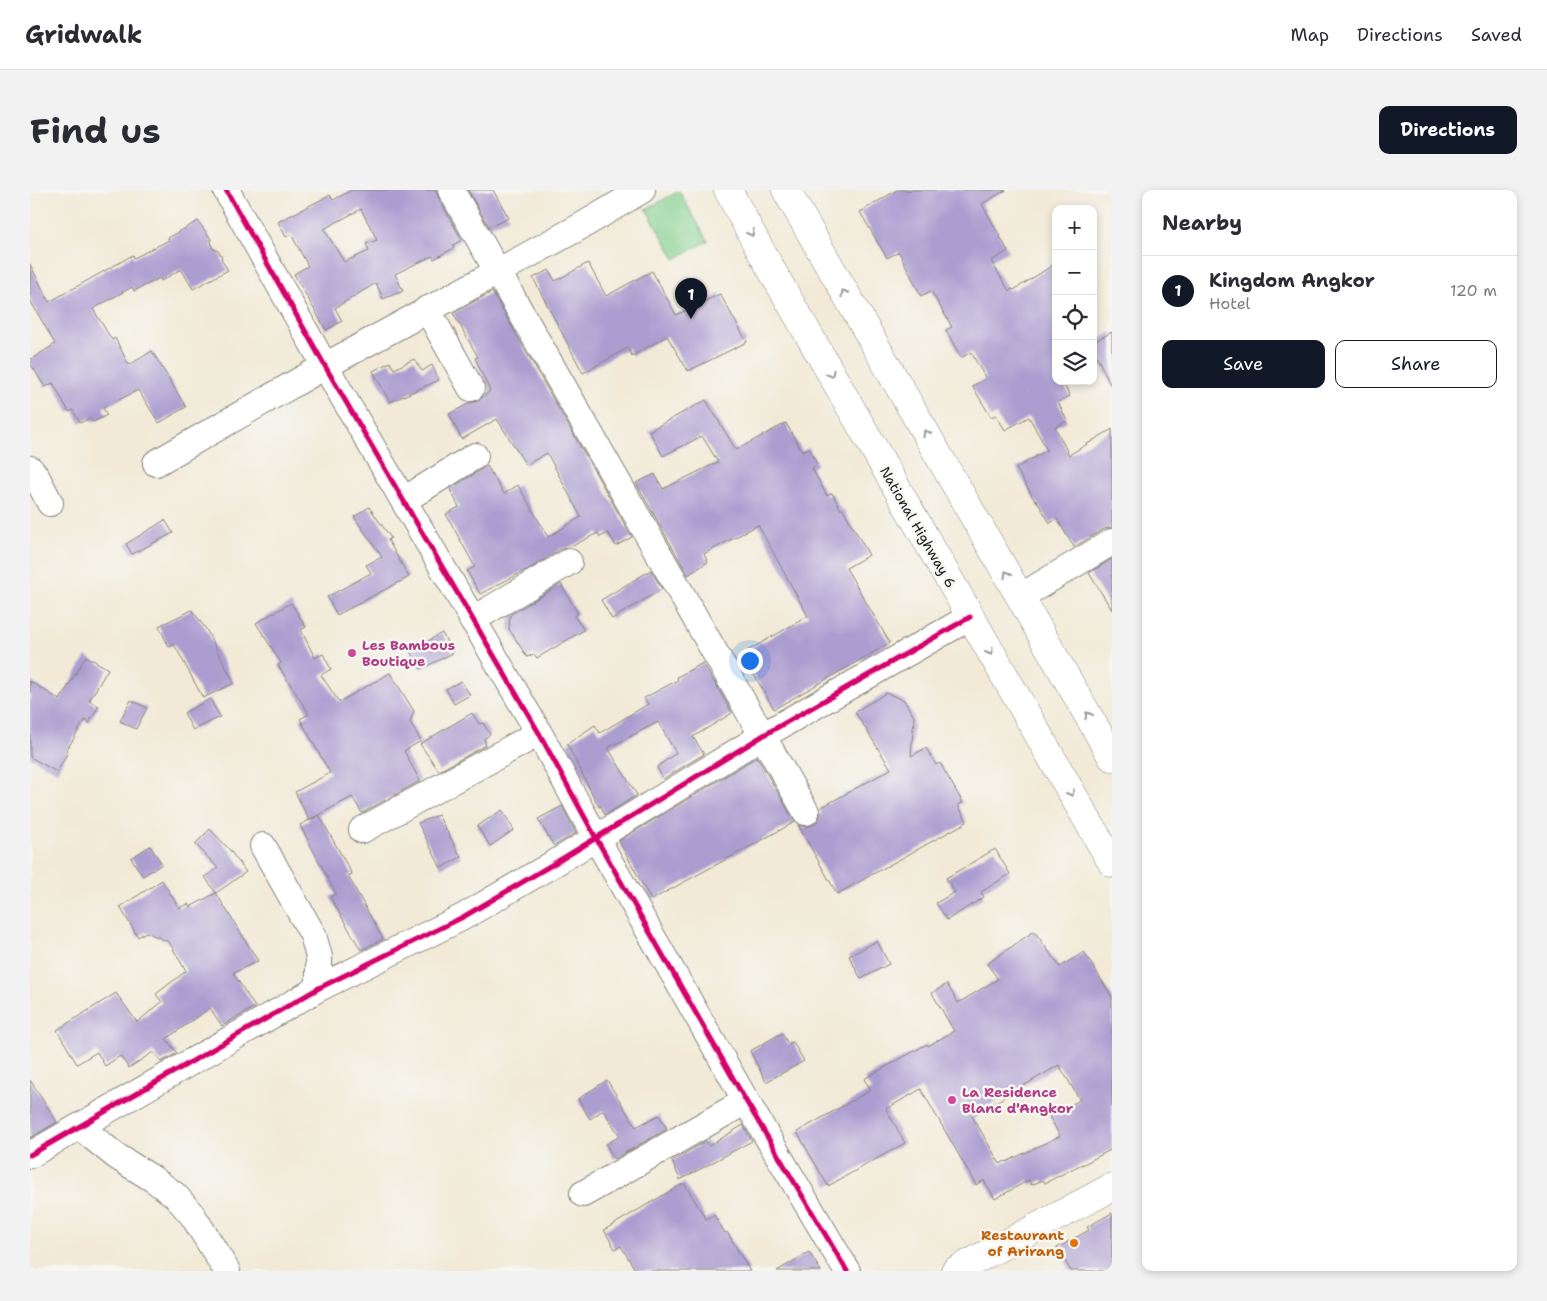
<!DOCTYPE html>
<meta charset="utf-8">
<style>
:root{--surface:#fff;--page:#f2f2f3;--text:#2b2b33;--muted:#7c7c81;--line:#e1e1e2;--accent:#111827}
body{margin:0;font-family:"Shantell Sans",sans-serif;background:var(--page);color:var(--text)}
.controls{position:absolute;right:15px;top:15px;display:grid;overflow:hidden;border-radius:10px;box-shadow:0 2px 8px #0003}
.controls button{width:45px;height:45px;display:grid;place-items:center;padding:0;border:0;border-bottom:1px solid var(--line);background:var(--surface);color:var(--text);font:25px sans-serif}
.you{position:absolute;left:719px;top:470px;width:18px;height:18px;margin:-12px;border:4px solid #fff;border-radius:50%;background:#1a73e8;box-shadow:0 0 0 8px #1a73e833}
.badge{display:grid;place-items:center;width:32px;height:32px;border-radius:50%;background:var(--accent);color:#fff;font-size:16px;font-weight:700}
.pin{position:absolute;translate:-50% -41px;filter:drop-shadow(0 1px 2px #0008)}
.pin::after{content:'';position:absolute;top:26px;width:18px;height:15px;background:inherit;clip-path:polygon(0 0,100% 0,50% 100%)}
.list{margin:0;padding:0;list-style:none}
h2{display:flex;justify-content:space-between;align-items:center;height:65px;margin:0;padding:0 20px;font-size:21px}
h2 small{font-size:16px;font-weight:400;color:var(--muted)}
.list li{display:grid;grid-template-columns:32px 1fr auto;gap:15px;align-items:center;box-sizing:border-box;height:70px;padding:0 20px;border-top:1px solid var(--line)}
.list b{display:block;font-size:19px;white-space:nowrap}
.list p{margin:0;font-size:16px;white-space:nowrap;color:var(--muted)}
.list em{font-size:16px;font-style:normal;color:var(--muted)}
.actions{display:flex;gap:10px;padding:15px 20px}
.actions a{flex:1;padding:11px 0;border:1px solid var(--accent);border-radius:10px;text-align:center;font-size:18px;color:var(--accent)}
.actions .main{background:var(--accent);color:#fff}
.icon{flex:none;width:28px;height:28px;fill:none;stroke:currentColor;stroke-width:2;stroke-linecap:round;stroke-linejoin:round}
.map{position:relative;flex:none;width:1082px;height:1081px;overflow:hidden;border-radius:10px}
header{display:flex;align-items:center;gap:30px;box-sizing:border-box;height:70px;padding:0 25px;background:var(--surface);border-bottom:1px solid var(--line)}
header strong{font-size:24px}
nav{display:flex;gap:28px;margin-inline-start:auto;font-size:18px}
.intro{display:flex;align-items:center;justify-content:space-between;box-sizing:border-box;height:120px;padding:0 30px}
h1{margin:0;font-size:35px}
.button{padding:12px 22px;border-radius:10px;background:var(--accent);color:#fff;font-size:18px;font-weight:700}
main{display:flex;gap:30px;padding:0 30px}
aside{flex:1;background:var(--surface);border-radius:10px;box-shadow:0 2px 8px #0003}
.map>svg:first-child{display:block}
.green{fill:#84d08f;stroke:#507656}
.building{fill:#ac9dd0;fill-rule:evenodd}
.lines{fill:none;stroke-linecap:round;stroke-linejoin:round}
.minor-casing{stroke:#87837a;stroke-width:28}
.highway-casing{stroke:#87837a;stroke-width:29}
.minor{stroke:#fff;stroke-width:26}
.highway{stroke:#fff;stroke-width:28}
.cycleway-casing{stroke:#f6f6f2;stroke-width:8}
.cycleway{stroke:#d6006c;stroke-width:5}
.oneway{stroke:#999}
.hotel-dot{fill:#d1479c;stroke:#f6f6f2;stroke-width:2}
.food-dot{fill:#e8710a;stroke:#f6f6f2;stroke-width:2}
.labels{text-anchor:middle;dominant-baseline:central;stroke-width:5;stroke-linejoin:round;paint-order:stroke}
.street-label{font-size:14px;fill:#1c1c1c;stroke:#f6f6f2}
.hotel-label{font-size:14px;font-weight:bold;fill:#b23c85;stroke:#f6f6f2;text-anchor:start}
.food-label{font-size:14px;font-weight:bold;fill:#c56008;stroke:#f6f6f2;text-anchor:end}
</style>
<header>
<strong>Gridwalk</strong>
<nav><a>Map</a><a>Directions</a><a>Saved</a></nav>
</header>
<div class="intro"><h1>Find us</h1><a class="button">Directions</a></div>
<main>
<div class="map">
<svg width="1082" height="1081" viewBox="0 0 1082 1081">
<rect width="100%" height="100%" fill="#f6f6f2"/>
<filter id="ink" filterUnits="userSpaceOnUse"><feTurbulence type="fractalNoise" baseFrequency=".02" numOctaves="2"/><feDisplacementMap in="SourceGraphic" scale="10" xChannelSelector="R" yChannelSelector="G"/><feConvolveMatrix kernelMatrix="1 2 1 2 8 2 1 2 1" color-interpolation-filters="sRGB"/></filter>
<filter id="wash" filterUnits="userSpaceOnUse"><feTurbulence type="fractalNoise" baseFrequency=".0096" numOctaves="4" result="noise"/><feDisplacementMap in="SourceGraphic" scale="20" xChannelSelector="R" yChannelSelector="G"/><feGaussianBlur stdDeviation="1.12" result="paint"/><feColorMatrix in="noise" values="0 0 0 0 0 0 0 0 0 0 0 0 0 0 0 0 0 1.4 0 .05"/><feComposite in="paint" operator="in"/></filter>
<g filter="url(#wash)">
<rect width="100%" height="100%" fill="#f2ead7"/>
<path class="green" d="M 649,1 L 678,51 L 645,69 L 616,19 Z"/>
<g id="blocks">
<path class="building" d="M 322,0 L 406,0 L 408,7 L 432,50 L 423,55 L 424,58 L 404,69 L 402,66 L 365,84 L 373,101 L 353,109 L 346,93 L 305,118 L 312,131 L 296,140 L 264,84 L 278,76 L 261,44 L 256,47 L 248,32 L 300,5 L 303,10 ZM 331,19 L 347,50 L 336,54 L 339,61 L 314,72 L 294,39 Z
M 438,0 L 463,0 L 479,28 L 459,37 Z
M 867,0 L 976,0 L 952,14 L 978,61 L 961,71 L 979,101 L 982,99 L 984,100 L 1026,73 L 1026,191 L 1032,191 L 1040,206 L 1028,212 L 1037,231 L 1025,237 L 1039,265 L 1082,239 L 1082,337 L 1074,339 L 1044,357 L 1027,329 L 1020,333 L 1006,310 L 1005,311 L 986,278 L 1017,260 L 999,227 L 975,240 L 966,225 L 961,227 L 942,196 L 956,189 L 941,162 L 931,168 L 916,140 L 922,137 L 901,101 L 891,106 L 869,62 L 857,68 L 830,22 Z
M 168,31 L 181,49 L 182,58 L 188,61 L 191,65 L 192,71 L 198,80 L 163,99 L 151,79 L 131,91 L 130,88 L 104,101 L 102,97 L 63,119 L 82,150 L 85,148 L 99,175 L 122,161 L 156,217 L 129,233 L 108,200 L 73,218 L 77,225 L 63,232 L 60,228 L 50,233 L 43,220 L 39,222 L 23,193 L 15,197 L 0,173 L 0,170 L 25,154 L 0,110 L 0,74 L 19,112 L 103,65 L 104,68 L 139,50 L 138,48 Z
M 558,73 L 576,106 L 622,81 L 646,125 L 690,104 L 717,152 L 658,181 L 637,146 L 602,166 L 598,158 L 553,183 L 503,88 L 519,80 L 525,91 Z
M 462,102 L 602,347 L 586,356 L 578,343 L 570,347 L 568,343 L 540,357 L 531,359 L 502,377 L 450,404 L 437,381 L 445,377 L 416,324 L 429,317 L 420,299 L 457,276 L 474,304 L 488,295 L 518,347 L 551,327 L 517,263 L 496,275 L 467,229 L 432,249 L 419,224 L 440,213 L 448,211 L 460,201 L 445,168 L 448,167 L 423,123 Z
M 1082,142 L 1082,198 L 1063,159 L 1063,152 Z
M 384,169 L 392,181 L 402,175 L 409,190 L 360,212 L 343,181 L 360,172 L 364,179 Z
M 676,210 L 706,260 L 756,233 L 772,261 L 779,258 L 787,274 L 782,278 L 797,306 L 802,303 L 811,320 L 813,319 L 839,365 L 816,378 L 860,453 L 744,519 L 712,464 L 778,426 L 728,335 L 674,364 L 678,372 L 658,385 L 606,293 L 625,284 L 633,299 L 688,272 L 672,246 L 633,266 L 619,241 Z
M 339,317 L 361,348 L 358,350 L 379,387 L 307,425 L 297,407 L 341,383 L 336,375 L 352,367 L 324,327 Z
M 135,330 L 143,343 L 102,364 L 96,354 Z
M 1082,369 L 1082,420 L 1059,383 Z
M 621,380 L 632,399 L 582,429 L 571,410 Z
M 531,394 L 548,424 L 544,426 L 554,440 L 507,468 L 504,464 L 497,467 L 479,439 L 480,425 Z
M 261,413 L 276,437 L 271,440 L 285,468 L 293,464 L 301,479 L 291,485 L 309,512 L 360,483 L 384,521 L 380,532 L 391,551 L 374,561 L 390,591 L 332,623 L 322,607 L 279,630 L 265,602 L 300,583 L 270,529 L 279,524 L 248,475 L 251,473 L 226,433 Z
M 162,420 L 176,439 L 204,493 L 173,508 L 144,454 L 139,457 L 129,436 Z
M 412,443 L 423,463 L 391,479 L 380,461 Z
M 56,466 L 78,479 L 59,511 L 69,516 L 59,533 L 55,530 L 36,561 L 38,562 L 27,582 L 0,567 L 0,491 L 30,510 Z
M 673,473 L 702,523 L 663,547 L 674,564 L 633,589 L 627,577 L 646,563 L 628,532 L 578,558 L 607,605 L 575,625 L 571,616 L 569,617 L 537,554 L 565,535 L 570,543 L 618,514 L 614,508 L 648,490 L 647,487 Z
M 431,491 L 440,505 L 424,514 L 416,499 Z
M 856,503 L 874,510 L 884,527 L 881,566 L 896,558 L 906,575 L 910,573 L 933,613 L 928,615 L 937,632 L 807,704 L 768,635 L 776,637 L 784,635 L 789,629 L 791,623 L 790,618 L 861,579 L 825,522 Z
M 180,509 L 190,527 L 163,540 L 154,523 Z
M 101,510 L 117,518 L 106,539 L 90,531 Z
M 442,523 L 449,534 L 453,533 L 460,544 L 454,549 L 456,555 L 409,581 L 390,554 Z
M 727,567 L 765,632 L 621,710 L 589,651 Z
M 532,616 L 546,643 L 524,656 L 508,629 Z
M 472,620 L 484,640 L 460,656 L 447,636 Z
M 289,625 L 322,684 L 318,686 L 353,749 L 331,760 L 300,707 L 306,704 L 270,635 Z
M 408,625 L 431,667 L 411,678 L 388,633 Z
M 180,639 L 199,659 L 216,682 L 186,703 L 228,771 L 203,783 L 225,817 L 192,836 L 180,818 L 136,849 L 147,863 L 131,872 L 123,862 L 99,878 L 90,866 L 75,876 L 67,862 L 47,874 L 27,840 L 86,803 L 107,832 L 132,812 L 126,804 L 156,781 L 139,752 L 116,742 L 108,747 L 90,717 L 132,690 L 149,718 L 158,714 L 160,717 L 186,703 L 175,687 L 188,678 L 165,654 Z
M 120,656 L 132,674 L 113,686 L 101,668 Z
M 965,659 L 980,684 L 951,702 L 954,707 L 917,730 L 906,713 L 925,702 L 916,688 Z
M 1004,741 L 1030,777 L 1054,762 L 1082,807 L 1082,959 L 1052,975 L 1052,974 L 1015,993 L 1013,990 L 1001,995 L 999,990 L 965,1009 L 954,990 L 946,995 L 891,899 L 856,919 L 875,953 L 798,996 L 767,942 L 841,900 L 834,889 L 897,854 L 898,856 L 924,841 L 902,803 L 917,794 L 928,813 L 968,789 L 957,774 ZM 1029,875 L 1050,910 L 1019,926 L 1030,946 L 976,972 L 975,971 L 970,974 L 942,926 Z
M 847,751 L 859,774 L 831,789 L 819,766 Z
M 752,843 L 758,854 L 763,852 L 774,871 L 736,892 L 720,861 Z
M 0,890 L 27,932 L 0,948 Z
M 577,890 L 606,937 L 629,925 L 637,939 L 584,969 L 576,954 L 590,946 L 573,920 L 560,929 L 548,909 Z
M 713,935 L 722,951 L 650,990 L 642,971 L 676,951 L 679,956 Z
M 654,993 L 676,1029 L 684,1025 L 695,1043 L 697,1042 L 720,1081 L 606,1081 L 591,1056 L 585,1059 L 574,1040 Z
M 1082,1023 L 1082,1081 L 1041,1081 L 1027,1058 L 1059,1040 L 1057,1037 Z
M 779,1062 L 791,1081 L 747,1081 Z"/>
</g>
</g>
<g filter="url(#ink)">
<use href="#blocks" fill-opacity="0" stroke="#87837a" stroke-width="1"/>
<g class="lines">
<defs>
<path id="minor" d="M 196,0 L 295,176 L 509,543 L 566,648 L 716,911 L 817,1081
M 421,0 L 776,622
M 397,119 L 441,198
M 126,273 L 295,176 L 555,34 L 612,0
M 0,279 L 6,286 L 20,313
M 374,310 L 445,266
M 990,407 L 1082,352
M 442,430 L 539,372
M 332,640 L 509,543
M 233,656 L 283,745 L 289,767 L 289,798
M 50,937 L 86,966 L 123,989 L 145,1005 L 163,1026 L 197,1081
M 0,965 L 289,798 L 433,727 L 535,667 L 734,545 L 940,427
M 553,1004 L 716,911"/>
<path id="highway" d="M 698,0 L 733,65 L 1082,673
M 756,0 L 1082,567
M 925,1081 L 1082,997"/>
</defs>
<use href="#minor" class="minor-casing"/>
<use href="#highway" class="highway-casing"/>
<use href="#minor" class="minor"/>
<use href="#highway" class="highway"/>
<defs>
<path id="cycleway" d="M 196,0 L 295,176 L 509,543 L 566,648 L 716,911 L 817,1081
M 0,965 L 289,798 L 433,727 L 535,667 L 734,545 L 940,427"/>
</defs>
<use href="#cycleway" class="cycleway-casing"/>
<use href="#cycleway" class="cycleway"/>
</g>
<defs><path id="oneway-chevron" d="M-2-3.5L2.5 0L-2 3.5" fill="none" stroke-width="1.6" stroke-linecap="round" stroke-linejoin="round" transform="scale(1.25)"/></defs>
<g class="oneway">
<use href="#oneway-chevron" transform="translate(721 43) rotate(62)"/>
<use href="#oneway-chevron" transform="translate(814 103) rotate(-120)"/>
<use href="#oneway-chevron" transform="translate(801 184) rotate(60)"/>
<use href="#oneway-chevron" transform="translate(896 243) rotate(-120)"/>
<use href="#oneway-chevron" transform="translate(977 384) rotate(-120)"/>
<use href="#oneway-chevron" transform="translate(960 462) rotate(60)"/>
<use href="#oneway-chevron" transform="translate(1058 525) rotate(-120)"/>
<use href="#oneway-chevron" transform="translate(1041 603) rotate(60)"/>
</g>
</g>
<g class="hotel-dot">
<circle cx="322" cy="463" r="5"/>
<circle cx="922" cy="910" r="5"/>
</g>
<circle class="food-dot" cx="1044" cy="1053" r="5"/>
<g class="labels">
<g class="street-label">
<text transform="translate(888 337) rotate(60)">National Highway 6</text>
</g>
<g class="hotel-label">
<text x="332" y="455">Les Bambous<tspan x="332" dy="16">Boutique</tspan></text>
<text x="932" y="902">La Residence<tspan x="932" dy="16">Blanc d'Angkor</tspan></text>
</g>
<g class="food-label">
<text x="1034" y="1045">Restaurant<tspan x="1034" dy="16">of Arirang</tspan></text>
</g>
</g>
</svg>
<div class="controls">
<button>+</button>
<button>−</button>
<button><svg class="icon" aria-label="locate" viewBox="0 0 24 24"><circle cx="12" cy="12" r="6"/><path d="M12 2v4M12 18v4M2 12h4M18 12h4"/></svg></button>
<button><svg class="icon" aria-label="layers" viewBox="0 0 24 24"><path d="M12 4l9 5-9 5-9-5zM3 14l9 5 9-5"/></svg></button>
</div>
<div class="you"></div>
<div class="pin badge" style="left:661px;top:129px">1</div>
</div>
<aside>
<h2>Nearby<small></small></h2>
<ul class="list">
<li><span class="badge">1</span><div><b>Kingdom Angkor</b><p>Hotel</p></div><em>120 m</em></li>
</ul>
<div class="actions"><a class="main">Save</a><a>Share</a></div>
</aside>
</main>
